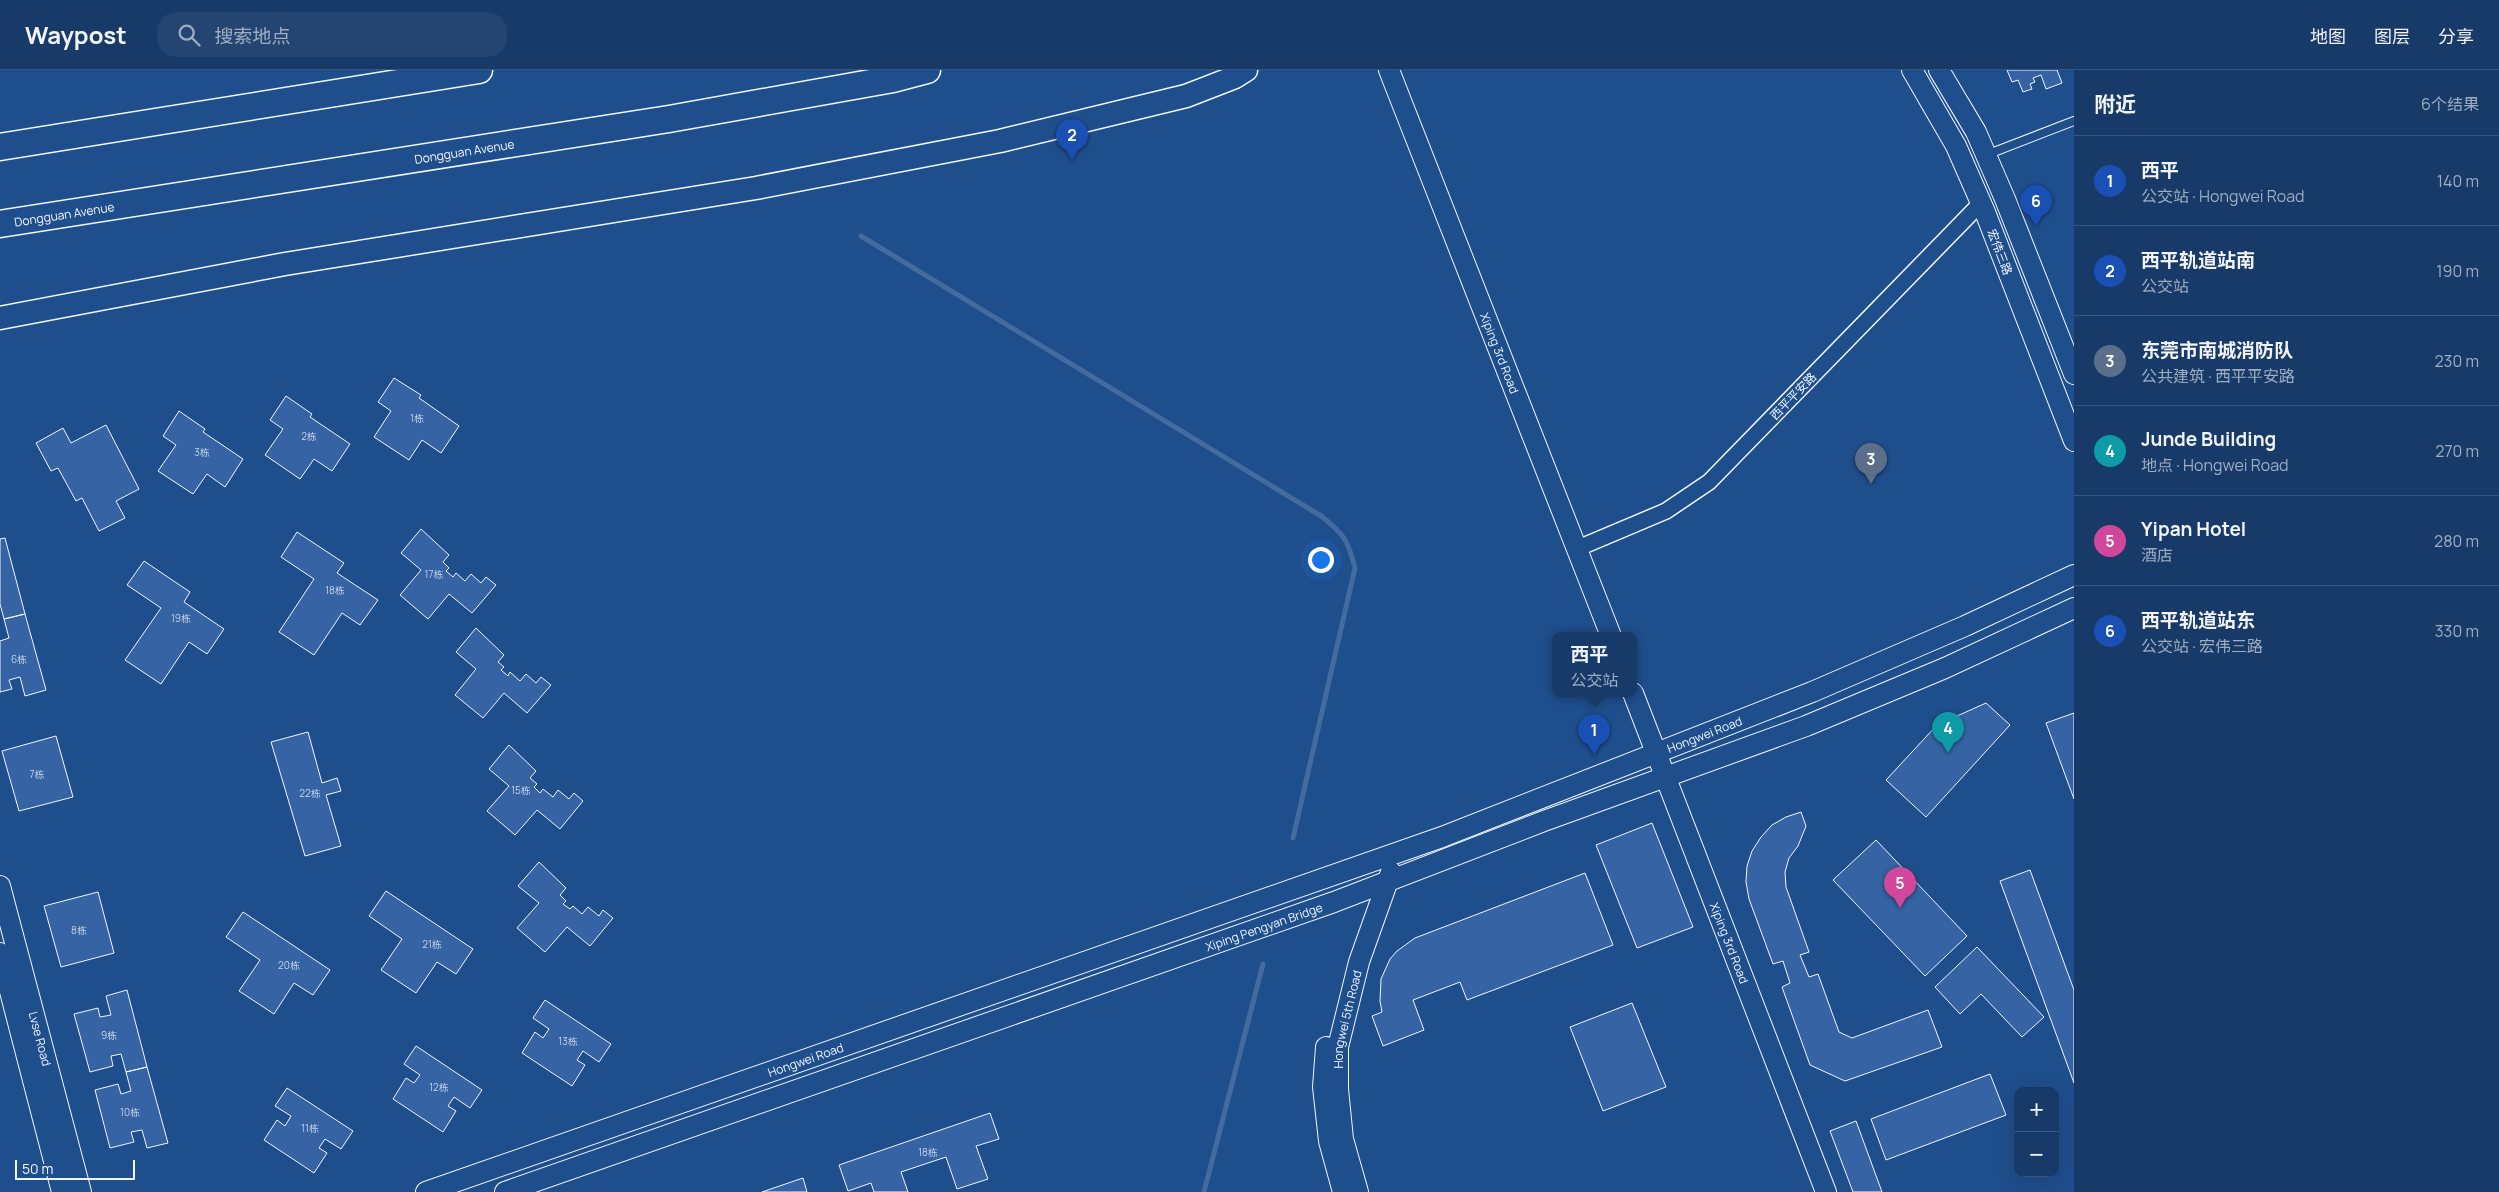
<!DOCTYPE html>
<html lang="zh">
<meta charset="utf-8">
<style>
:root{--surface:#173a69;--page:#244571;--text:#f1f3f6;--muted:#9eadc0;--line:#36547d;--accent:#ffb74d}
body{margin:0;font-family:Manrope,"Noto Sans SC",sans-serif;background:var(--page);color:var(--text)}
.controls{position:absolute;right:15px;bottom:15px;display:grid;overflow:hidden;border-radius:10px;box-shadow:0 5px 20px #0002}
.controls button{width:45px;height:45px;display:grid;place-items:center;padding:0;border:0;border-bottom:1px solid var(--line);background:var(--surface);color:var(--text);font:25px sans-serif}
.scale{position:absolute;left:15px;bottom:12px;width:120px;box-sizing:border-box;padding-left:5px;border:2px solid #f2f6ff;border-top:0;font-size:14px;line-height:18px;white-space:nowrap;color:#f2f6ff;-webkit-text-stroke:4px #1f4e8c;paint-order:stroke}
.you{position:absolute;left:1320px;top:489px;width:18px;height:18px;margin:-12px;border:4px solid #fff;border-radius:50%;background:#1a73e8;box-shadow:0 0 0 8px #1a73e833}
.badge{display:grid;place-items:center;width:32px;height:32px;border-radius:50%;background:var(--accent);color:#fff;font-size:16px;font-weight:700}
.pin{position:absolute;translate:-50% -41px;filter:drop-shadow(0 1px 2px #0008)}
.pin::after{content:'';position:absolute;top:26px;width:18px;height:15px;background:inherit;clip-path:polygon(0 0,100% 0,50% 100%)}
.popup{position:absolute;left:1552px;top:562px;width:85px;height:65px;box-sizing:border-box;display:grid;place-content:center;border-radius:10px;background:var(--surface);filter:drop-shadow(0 1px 4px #0005);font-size:16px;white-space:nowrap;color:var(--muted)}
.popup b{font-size:19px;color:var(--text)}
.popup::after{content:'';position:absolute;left:50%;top:100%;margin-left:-10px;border:10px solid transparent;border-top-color:var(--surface)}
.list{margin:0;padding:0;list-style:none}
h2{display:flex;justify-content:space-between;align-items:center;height:65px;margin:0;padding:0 20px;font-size:21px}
h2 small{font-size:16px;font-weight:400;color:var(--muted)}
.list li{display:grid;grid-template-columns:32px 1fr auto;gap:15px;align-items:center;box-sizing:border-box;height:90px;padding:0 20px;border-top:1px solid var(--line)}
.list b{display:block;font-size:19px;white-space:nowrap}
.list p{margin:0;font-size:16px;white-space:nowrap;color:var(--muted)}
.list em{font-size:16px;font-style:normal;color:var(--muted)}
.icon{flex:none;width:28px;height:28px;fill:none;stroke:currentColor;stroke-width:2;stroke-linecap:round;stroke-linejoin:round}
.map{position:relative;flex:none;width:2074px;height:1122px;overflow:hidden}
header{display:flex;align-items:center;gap:30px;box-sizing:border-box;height:70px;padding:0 25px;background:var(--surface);border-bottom:1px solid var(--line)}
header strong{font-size:24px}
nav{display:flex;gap:28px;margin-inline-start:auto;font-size:18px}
.search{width:350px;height:45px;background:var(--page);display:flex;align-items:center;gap:12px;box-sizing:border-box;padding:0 18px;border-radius:20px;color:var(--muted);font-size:19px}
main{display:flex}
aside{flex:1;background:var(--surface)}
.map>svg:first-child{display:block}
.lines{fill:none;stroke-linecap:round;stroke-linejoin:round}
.stream{stroke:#446ba0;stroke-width:5}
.building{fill:#3563a3;stroke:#f2f6ff}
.lane-casing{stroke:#f2f6ff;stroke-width:10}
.street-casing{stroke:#f2f6ff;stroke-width:18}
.secondary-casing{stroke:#f2f6ff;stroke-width:22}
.primary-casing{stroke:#f2f6ff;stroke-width:25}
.highway-casing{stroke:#f2f6ff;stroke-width:29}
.lane{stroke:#1f4e8c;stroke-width:8}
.street{stroke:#1f4e8c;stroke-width:15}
.secondary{stroke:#1f4e8c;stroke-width:20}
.primary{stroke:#1f4e8c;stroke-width:22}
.highway{stroke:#1f4e8c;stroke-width:26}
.labels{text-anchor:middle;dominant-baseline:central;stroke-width:4;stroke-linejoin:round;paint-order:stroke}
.number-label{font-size:10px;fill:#c3d1e8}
.street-label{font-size:12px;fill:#f2f6ff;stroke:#1f4e8c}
</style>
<header>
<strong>Waypost</strong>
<div class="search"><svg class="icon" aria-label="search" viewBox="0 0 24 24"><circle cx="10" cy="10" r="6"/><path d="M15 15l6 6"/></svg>搜索地点</div>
<nav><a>地图</a><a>图层</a><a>分享</a></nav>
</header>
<main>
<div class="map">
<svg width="2074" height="1122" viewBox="0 0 2074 1122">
<rect width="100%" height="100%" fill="#1f4e8c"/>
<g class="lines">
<path class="stream" d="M 861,166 L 1321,446 C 1344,464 1348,470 1355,498 L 1293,768
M 1204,1122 L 1263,894"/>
</g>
<path class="building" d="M 2007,0 L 2057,0 L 2062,13 L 2046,19 L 2041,5 L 2033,8 L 2035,12 L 2030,14 L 2032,19 L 2023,22 L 2018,10 L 2012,12 Z
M 394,308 L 421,325 L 419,328 L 459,356 L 441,383 L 422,370 L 409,390 L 374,367 L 391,341 L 378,332 Z
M 286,326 L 312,344 L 310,347 L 350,374 L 332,401 L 314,389 L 300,409 L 265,385 L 283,359 L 270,350 Z
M 179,341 L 205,359 L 203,362 L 243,389 L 225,417 L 207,404 L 193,424 L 158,401 L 176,375 L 163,366 Z
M 106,355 L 139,419 L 116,431 L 125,448 L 99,461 L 82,428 L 76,431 L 58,398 L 51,401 L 36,373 L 63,358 L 71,373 Z
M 421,459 L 449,485 L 443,492 L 449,498 L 446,501 L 453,507 L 456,503 L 465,511 L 471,504 L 481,513 L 486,507 L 496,515 L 472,543 L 449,524 L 428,549 L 400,525 L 421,500 L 401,483 Z
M 297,462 L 344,493 L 337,503 L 378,530 L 360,555 L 342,543 L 314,585 L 279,562 L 314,509 L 281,487 Z
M 5,468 L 25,544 L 4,549 L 0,534 L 0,469 Z
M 144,491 L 190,522 L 184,532 L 224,559 L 207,584 L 189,572 L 161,614 L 125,590 L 161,538 L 127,515 Z
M 25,544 L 46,620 L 25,626 L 20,607 L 9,610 L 12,619 L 0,622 L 0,571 L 9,568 L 4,549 Z
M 476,558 L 504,585 L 498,592 L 504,597 L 501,600 L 508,606 L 510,602 L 520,611 L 526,604 L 536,613 L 541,607 L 551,615 L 527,643 L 504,623 L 483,648 L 455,625 L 476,599 L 456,582 Z
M 1986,633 L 2010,655 L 1926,747 L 1886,710 L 1937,655 Z
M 2074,643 L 2074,729 L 2046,653 Z
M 308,662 L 322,713 L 337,708 L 341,721 L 326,725 L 341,776 L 305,786 L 271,672 Z
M 56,666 L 73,727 L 19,741 L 2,681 Z
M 509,675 L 536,701 L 530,708 L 537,714 L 534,717 L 540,723 L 543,719 L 553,727 L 558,720 L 569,729 L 574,723 L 583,731 L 560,759 L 537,740 L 515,765 L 487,741 L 509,716 L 489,699 Z
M 1801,742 L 1806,756 L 1798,776 L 1789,788 L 1785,802 L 1786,817 L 1809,882 L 1800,885 L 1809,907 L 1818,904 L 1839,962 L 1852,968 L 1928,940 L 1942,977 L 1845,1011 L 1810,995 L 1782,917 L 1790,913 L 1783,891 L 1773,894 L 1749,829 L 1746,812 L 1747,796 L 1752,781 L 1761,767 L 1772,755 L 1786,747 Z
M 1652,753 L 1693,857 L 1637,878 L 1596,775 Z
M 1876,770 L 1967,866 L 1925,906 L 1833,810 Z
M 539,792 L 566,818 L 560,825 L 566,831 L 563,834 L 570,839 L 573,836 L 582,844 L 588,837 L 599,846 L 603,840 L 613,848 L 590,876 L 567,857 L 545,882 L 517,858 L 539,833 L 518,816 Z
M 2030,800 L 2074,920 L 2074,1013 L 2000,811 Z
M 1585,803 L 1613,875 L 1467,930 L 1460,912 L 1413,930 L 1424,960 L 1383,976 L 1372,946 L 1382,942 L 1380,931 L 1381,909 L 1390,889 L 1397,881 L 1415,868 Z
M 386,821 L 473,879 L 456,904 L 437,892 L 416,923 L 381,900 L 402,869 L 369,846 Z
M 98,822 L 114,883 L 61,897 L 44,836 Z
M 243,842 L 330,900 L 313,925 L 294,913 L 274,944 L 239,921 L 260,890 L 226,867 Z
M 1977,877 L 2044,947 L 2022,967 L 1981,924 L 1960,944 L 1935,917 Z
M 127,920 L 147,997 L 126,1002 L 121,984 L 111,986 L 113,996 L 90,1002 L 74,944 L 98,938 L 100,947 L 111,945 L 106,926 Z
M 545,930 L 611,974 L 599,992 L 583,981 L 577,990 L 585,995 L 572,1016 L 522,983 L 535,962 L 543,968 L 549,959 L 533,948 Z
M 1632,933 L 1666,1017 L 1603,1041 L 1570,957 Z
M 416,976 L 482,1020 L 470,1038 L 454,1027 L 448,1036 L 456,1041 L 443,1062 L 393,1029 L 406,1008 L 414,1013 L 420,1005 L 404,994 Z
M 147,997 L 168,1073 L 147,1078 L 142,1060 L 131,1062 L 134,1072 L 110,1078 L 95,1020 L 118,1014 L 121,1024 L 131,1021 L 126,1002 Z
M 1990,1004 L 2006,1045 L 1886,1090 L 1871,1049 Z
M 287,1018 L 353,1061 L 341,1079 L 325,1069 L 319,1078 L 327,1083 L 314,1103 L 264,1070 L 277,1050 L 285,1056 L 291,1046 L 275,1036 Z
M 990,1043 L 999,1069 L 976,1076 L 988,1109 L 957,1119 L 946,1087 L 901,1102 L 908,1122 L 874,1122 L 871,1113 L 848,1121 L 839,1095 Z
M 1856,1051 L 1882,1122 L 1853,1122 L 1830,1061 Z
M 803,1108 L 807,1122 L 762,1122 Z"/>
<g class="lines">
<defs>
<path id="lane" d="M 1986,85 L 2074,51"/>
<path id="street" d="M 1576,479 L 1666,441 L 1709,412 L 1981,133"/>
<g id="secondary">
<path id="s1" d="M 1389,0 L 1611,566"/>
<path d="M 1912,0 L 1956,76 L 1985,142 L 2074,371"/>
<path d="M 1939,0 L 1976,62 L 2005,129 L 2074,304"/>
<path id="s2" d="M 1633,623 L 1826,1122"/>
<path id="s3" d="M 0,816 L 81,1122"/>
<path d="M 0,883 L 62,1122"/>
<path d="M 1326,977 L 1323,1017 L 1329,1071 L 1343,1122"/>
<path id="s4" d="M 426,1122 L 1442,767 L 1812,622 L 1965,556 L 2074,505"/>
<path id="s5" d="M 505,1122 L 1334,832 L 1544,751 L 1806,656 L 1945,598 L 2074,538"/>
<path id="s6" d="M 1358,1122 L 1343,1069 L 1338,1019 L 1338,977 L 1359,892 L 1391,802"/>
</g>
<path id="primary" d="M 0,248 L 285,194 L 756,118 L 1000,71 L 1186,26 L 1235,7 L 1246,0"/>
<g id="highway">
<path d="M 0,77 L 479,0"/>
<path id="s7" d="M 0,154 L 669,49 L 893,9 L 927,0"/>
</g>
</defs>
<use href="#lane" class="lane-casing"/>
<use href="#street" class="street-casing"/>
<use href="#secondary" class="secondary-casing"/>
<use href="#primary" class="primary-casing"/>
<use href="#highway" class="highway-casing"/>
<use href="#lane" class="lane"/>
<use href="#street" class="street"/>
<use href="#secondary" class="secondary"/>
<use href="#primary" class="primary"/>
<use href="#highway" class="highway"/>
</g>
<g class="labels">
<g class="number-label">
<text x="417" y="348">1栋</text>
<text x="309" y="366">2栋</text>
<text x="202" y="382">3栋</text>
<text x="434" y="504">17栋</text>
<text x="335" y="520">18栋</text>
<text x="181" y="548">19栋</text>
<text x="19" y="589">6栋</text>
<text x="37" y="704">7栋</text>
<text x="521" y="720">15栋</text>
<text x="310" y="723">22栋</text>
<text x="79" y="860">8栋</text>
<text x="432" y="874">21栋</text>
<text x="289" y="895">20栋</text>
<text x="109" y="965">9栋</text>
<text x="568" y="971">13栋</text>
<text x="439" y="1017">12栋</text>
<text x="130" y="1042">10栋</text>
<text x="310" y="1058">11栋</text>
<text x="928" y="1082">18栋</text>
</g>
<g class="street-label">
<text stroke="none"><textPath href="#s7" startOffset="470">Dongguan Avenue</textPath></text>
<text stroke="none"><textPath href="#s7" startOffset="65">Dongguan Avenue</textPath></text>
<text transform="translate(2000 182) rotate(69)">宏伟三路</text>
<text stroke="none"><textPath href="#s1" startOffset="304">Xiping 3rd Road</textPath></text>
<text transform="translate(1793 326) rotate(-46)">西平平安路</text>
<text stroke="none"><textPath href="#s4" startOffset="1358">Hongwei Road</textPath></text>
<text stroke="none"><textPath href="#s5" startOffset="804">Xiping Pengyan Bridge</textPath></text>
<text stroke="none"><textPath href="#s2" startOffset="268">Xiping 3rd Road</textPath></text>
<text stroke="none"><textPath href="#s6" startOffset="176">Hongwei 5th Road</textPath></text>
<text stroke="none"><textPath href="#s3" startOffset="158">Lvse Road</textPath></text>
<text stroke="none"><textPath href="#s4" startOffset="402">Hongwei Road</textPath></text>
</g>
</g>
</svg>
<div class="controls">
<button>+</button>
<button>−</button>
</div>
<div class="scale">50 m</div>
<div class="you"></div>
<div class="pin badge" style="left:1594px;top:685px;background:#1a4fb4">1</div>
<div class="popup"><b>西平</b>公交站</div>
<div class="pin badge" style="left:1072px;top:90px;background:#1a4fb4">2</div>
<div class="pin badge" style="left:1871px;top:414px;background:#5c6f8a">3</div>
<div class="pin badge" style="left:1948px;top:683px;background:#0f9aa8">4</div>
<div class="pin badge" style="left:1900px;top:838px;background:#d1479c">5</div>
<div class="pin badge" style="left:2036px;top:156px;background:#1a4fb4">6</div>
</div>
<aside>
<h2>附近<small>6个结果</small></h2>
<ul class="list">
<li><span class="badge" style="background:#1a4fb4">1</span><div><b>西平</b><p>公交站 · Hongwei Road</p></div><em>140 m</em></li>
<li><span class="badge" style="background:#1a4fb4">2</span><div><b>西平轨道站南</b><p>公交站</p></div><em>190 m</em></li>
<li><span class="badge" style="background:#5c6f8a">3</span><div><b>东莞市南城消防队</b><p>公共建筑 · 西平平安路</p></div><em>230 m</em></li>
<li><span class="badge" style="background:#0f9aa8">4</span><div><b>Junde Building</b><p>地点 · Hongwei Road</p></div><em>270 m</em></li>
<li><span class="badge" style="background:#d1479c">5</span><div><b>Yipan Hotel</b><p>酒店</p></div><em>280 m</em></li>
<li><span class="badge" style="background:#1a4fb4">6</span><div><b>西平轨道站东</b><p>公交站 · 宏伟三路</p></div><em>330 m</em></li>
</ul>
</aside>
</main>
